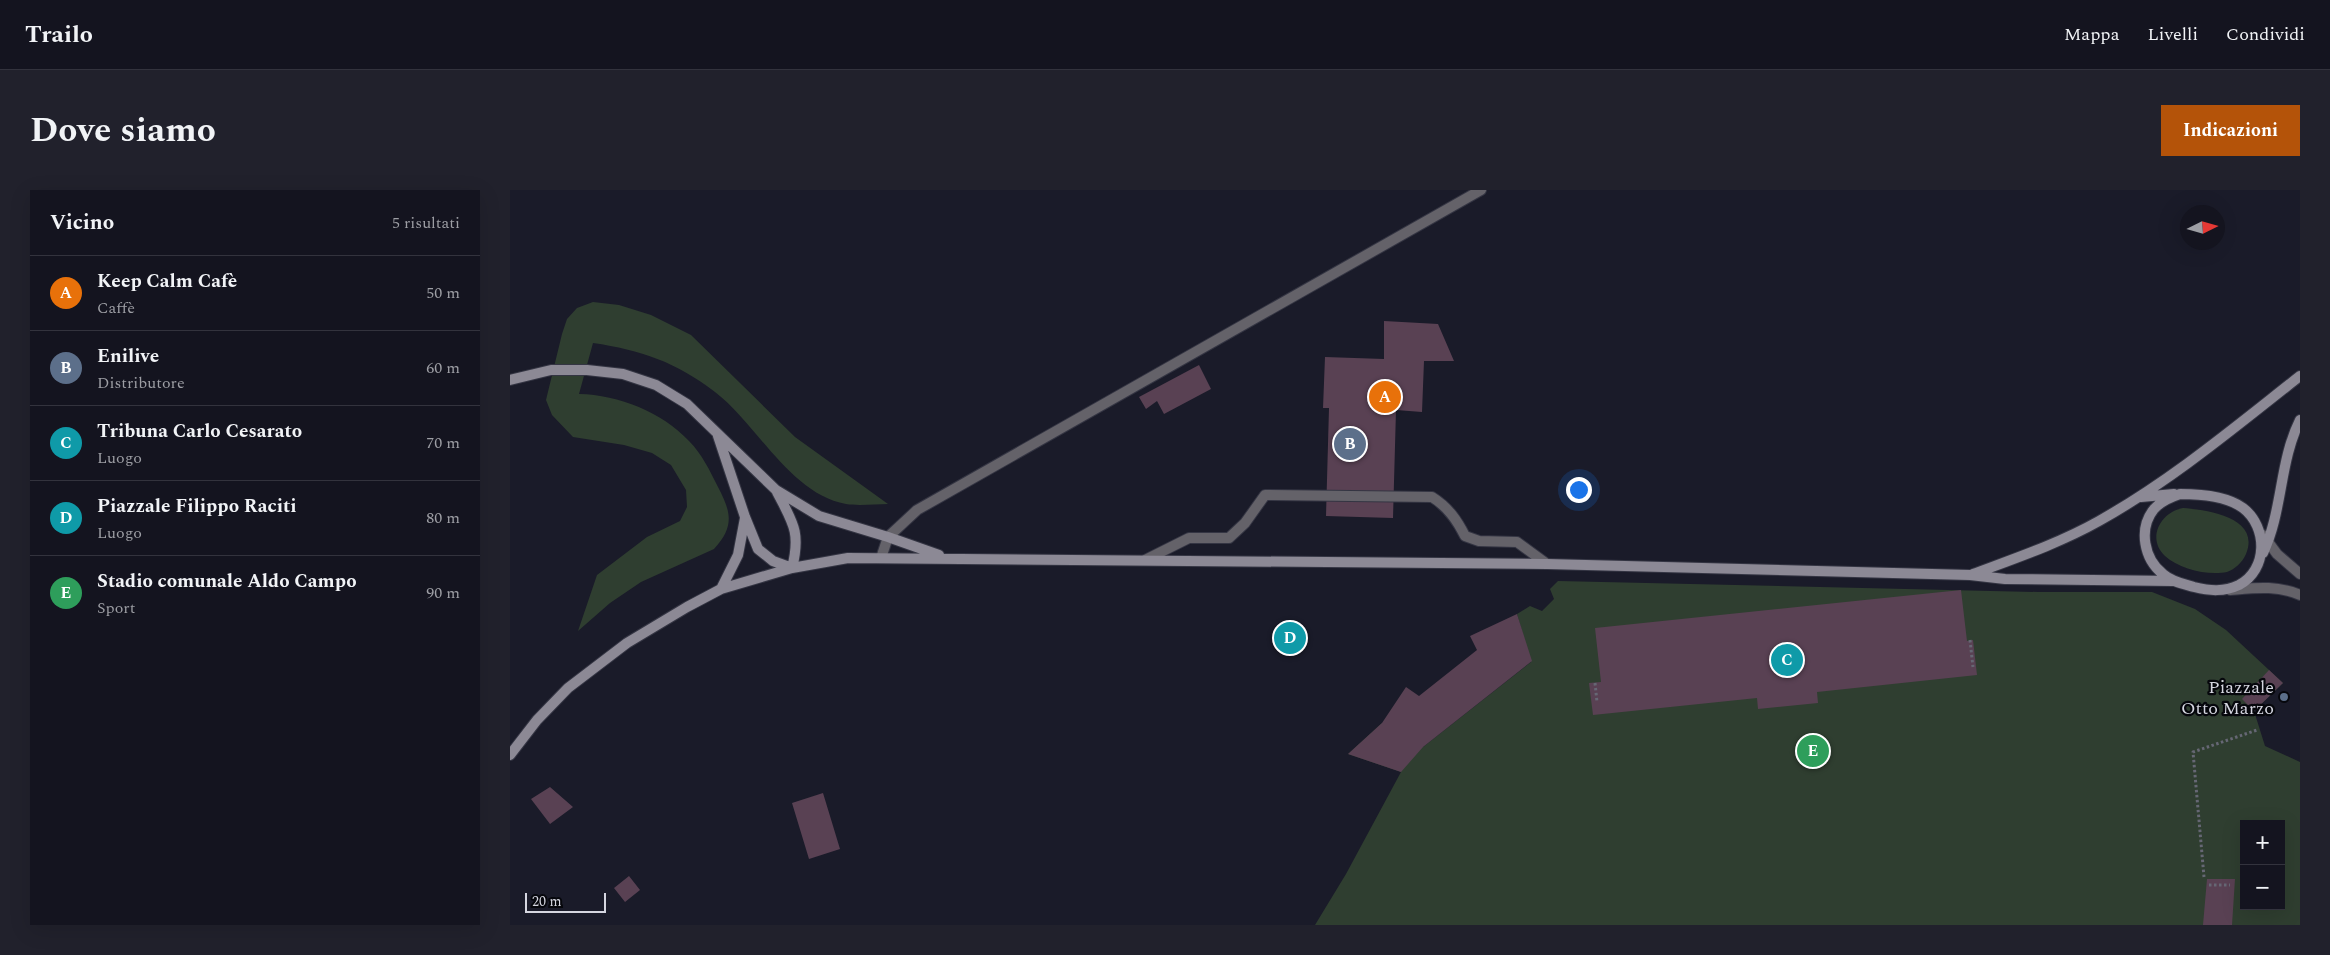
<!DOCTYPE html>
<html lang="it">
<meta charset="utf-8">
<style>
:root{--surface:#14141f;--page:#21212c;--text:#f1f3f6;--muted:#9d9ea4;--line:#33333d;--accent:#b45309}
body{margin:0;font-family:Spectral,serif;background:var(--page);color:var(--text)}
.controls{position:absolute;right:15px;bottom:15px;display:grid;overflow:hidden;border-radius:0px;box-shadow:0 5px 20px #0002}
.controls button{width:45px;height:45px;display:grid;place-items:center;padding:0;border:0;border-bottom:1px solid var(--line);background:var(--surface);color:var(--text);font:25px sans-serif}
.compass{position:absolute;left:1670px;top:15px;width:45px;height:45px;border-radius:50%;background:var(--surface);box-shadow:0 5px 20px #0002;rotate:85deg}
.scale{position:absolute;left:15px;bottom:12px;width:81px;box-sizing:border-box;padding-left:5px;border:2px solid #d5d6e0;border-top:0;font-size:14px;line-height:18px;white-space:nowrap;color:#d5d6e0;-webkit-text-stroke:4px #06070c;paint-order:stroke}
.you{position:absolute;left:1068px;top:299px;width:18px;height:18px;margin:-12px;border:4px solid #fff;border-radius:50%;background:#1a73e8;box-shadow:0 0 0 8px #1a73e833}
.badge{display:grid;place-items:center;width:32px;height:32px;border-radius:50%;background:var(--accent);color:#fff;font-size:16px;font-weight:700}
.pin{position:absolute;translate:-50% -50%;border:2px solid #fff;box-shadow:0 1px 5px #0006}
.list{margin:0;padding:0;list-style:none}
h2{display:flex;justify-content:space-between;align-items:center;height:65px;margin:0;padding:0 20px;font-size:21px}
h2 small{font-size:16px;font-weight:400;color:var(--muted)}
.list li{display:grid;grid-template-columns:32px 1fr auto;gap:15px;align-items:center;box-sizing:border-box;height:75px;padding:0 20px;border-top:1px solid var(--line)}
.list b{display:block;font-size:19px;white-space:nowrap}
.list p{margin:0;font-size:16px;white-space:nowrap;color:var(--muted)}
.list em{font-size:16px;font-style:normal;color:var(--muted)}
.map{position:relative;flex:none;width:1790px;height:735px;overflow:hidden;border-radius:0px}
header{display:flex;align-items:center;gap:30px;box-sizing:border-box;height:70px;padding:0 25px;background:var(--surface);border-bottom:1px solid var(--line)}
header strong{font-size:24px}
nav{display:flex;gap:28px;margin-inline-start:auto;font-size:18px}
.intro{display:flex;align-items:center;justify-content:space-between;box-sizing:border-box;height:120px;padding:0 30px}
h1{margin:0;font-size:35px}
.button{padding:12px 22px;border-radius:0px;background:var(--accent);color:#fff;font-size:18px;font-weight:700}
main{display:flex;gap:30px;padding:0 30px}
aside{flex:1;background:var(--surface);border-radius:0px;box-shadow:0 5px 20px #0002}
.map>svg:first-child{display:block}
.green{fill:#2f3e30;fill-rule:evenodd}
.building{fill:#594153}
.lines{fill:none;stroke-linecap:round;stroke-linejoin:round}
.lane-casing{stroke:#343543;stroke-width:12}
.street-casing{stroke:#343543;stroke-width:12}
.secondary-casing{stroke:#343543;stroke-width:12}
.path{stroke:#666774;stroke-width:3;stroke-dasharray:2.5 2.5;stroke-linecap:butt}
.lane{stroke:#646269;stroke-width:10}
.street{stroke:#646269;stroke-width:10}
.secondary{stroke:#8c8995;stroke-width:10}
.service-dot{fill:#5c6f8a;stroke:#06070c;stroke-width:2}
.labels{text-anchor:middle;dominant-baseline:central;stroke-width:4.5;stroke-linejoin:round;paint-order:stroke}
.poi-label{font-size:18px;fill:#d5d6e0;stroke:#06070c;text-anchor:end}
</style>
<header>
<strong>Trailo</strong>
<nav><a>Mappa</a><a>Livelli</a><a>Condividi</a></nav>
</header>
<div class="intro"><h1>Dove siamo</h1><a class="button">Indicazioni</a></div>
<main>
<aside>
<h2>Vicino<small>5 risultati</small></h2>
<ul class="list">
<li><span class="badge" style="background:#e8710a">A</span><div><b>Keep Calm Cafè</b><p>Caffè</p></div><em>50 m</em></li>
<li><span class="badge" style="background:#5c6f8a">B</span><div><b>Enilive</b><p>Distributore</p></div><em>60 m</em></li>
<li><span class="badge" style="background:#0f9aa8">C</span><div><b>Tribuna Carlo Cesarato</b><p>Luogo</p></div><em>70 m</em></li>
<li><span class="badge" style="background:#0f9aa8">D</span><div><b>Piazzale Filippo Raciti</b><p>Luogo</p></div><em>80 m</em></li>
<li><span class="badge" style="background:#2e9e5b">E</span><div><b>Stadio comunale Aldo Campo</b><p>Sport</p></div><em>90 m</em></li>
</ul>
</aside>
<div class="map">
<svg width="1790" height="735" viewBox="0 0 1790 735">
<rect width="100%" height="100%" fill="#1a1b29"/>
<path class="green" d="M 83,112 L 109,115 L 141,125 L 181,145 L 285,247 L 378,314 C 365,314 349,316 336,314 C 280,304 247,234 205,202 C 166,172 131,160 83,153 L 69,204 C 109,205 152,222 179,251 C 192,264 200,281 208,297 C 221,322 225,336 204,359 L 131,392 L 100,413 L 68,441 L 87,385 L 137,347 L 170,331 L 177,317 L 176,300 L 161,275 L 142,263 L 114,255 L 63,247 L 42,225 L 36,210 L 52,144 L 57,129 L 67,118 Z
M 1673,318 C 1697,320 1751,327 1736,364 C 1732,373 1725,379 1717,382 C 1698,386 1669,379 1655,366 C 1636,348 1651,322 1673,318 Z
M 1048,391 L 1528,402 L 1642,402 L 1685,419 L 1716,440 L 1773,493 L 1744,521 L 1755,556 L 1790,572 L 1790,735 L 805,735 L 836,684 L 891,582 L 838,564 L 872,533 L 913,557 L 1021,472 L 1007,424 L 1020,416 L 1032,421 L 1044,409 L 1040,399 ZM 1734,634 L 1771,634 L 1771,716 L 1734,716 Z"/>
<path class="building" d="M 874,131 L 928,134 L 944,171 L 914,171 L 912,222 L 886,220 L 883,328 L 816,326 L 819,218 L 813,218 L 815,167 L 874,169 Z
M 689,175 L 701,199 L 654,224 L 647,211 L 636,219 L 629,207 Z
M 1451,400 L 1457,451 L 1463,450 L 1467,485 L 1307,502 L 1308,513 L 1248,519 L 1247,508 L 1083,525 L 1079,493 L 1091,492 L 1085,438 Z
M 1007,424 L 1022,471 L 913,557 L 891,582 L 838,564 L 872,533 L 896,497 L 909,506 L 967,460 L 960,446 Z
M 1759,480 L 1773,493 L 1744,521 L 1732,509 Z
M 40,597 L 63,617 L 40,634 L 21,609 Z
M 313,603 L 330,659 L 299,669 L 282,613 Z
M 119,686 L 130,700 L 115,712 L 104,698 Z
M 1697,689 L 1725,689 L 1722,735 L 1693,735 Z"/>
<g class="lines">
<defs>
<path id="lane" d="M 371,368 L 378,347 L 407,320 L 971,0
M 635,370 L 679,348 L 719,348 L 735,333 L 755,305 L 922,307 C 938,317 947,330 955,346 L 969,351 L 1007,352 L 1037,374"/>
<path id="street" d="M 1753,345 L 1767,364 L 1790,384
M 1720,400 C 1745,398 1767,395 1790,405"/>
<path id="secondary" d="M 0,190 L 41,180 L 77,180 L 113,184 L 146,195 L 177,214 L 266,300 L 309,326 L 378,347 L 429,365
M 208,246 L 235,327 L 248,359 L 263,371 L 282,378
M 267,302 C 283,333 291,342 282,378
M 1670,304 C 1689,304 1717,306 1733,318 C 1758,337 1758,380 1729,395 C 1714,402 1700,401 1684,397 C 1674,394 1662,392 1653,384 C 1634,369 1628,339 1644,319 C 1651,311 1661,307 1670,304 Z
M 1631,307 L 1664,304
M 1753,363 C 1773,321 1769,272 1790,230
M 1463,384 C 1506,368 1550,353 1589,331 C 1662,290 1725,237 1790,186
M 211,399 L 228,365 L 235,328
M 0,565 L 27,530 L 58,498 L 117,453 L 177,417 L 211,399 L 282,378 L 338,368 L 1037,374 L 1460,385 L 1495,389 L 1663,391"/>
</defs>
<use href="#lane" class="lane-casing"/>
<use href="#street" class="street-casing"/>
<use href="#secondary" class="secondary-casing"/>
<path class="path" d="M 1460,450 L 1463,477
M 1085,493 L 1087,512
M 1694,687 L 1683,562 L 1747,540
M 1699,695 L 1720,695"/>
<use href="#lane" class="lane"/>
<use href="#street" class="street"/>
<use href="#secondary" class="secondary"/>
</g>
<circle class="service-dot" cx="1774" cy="507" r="5"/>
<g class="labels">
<g class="poi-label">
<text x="1764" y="497">Piazzale<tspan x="1764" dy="21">Otto Marzo</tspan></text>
</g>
</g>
</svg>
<div class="controls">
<button>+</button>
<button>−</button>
</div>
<svg class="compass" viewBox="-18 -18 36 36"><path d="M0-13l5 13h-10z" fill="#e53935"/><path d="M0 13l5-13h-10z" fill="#9d9ea4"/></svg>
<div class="scale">20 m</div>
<div class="you"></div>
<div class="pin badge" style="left:875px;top:207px;background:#e8710a">A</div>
<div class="pin badge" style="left:840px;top:254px;background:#5c6f8a">B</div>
<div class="pin badge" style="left:1277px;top:470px;background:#0f9aa8">C</div>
<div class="pin badge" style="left:780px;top:448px;background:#0f9aa8">D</div>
<div class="pin badge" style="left:1303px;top:561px;background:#2e9e5b">E</div>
</div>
</main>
